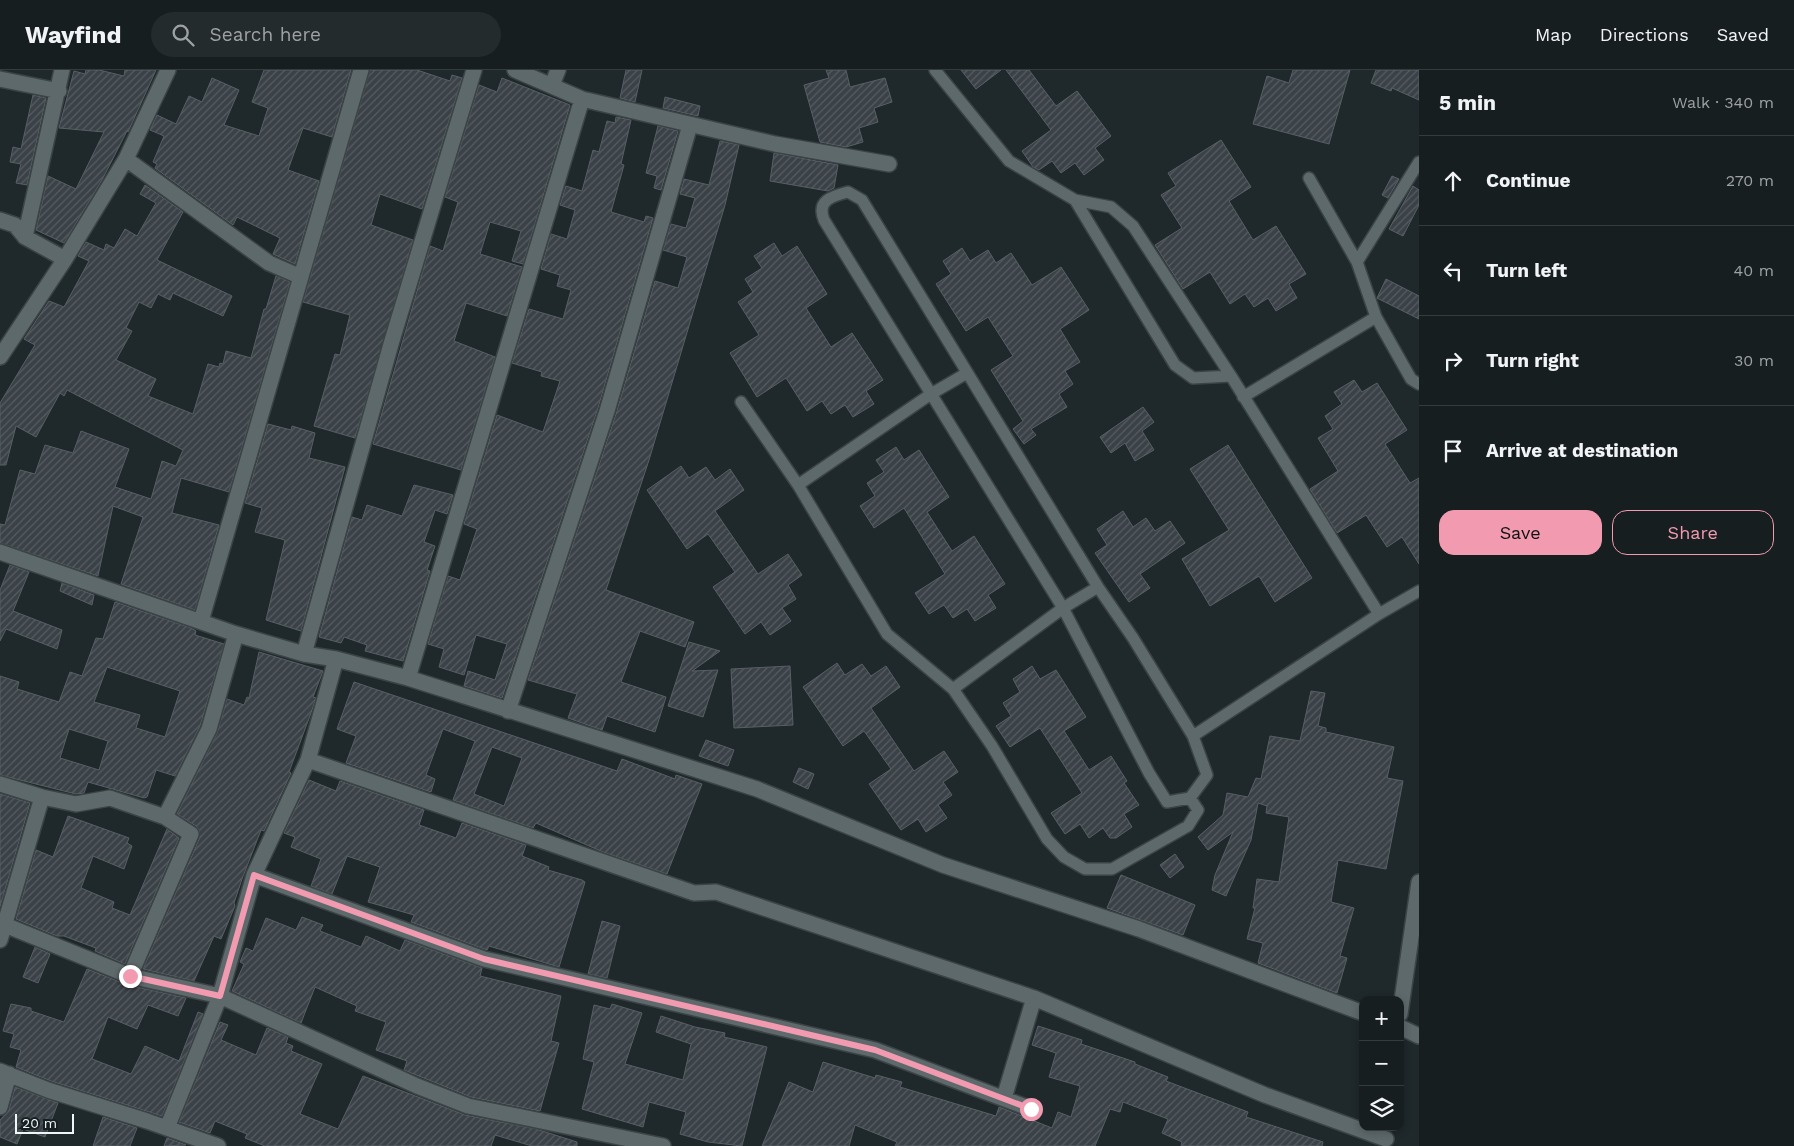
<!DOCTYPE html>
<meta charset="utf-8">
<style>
:root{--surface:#171e20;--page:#242b2d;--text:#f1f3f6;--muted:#9ea2a5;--line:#363c3e;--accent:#f19ab0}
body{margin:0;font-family:"Work Sans",sans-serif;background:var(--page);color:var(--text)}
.controls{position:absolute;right:15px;bottom:15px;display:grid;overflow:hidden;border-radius:10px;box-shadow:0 2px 8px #0003}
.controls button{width:45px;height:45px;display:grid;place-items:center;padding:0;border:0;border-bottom:1px solid var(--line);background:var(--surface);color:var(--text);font:25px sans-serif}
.scale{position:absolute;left:15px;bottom:12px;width:59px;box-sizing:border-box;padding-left:5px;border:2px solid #f0f6f8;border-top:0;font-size:14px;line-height:18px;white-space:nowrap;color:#f0f6f8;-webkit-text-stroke:4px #161f21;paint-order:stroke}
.stop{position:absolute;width:15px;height:15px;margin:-11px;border:4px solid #f19ab0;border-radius:50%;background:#fff}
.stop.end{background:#f19ab0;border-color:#fff;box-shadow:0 1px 5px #0008}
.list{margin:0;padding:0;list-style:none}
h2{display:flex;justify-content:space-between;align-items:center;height:65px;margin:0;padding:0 20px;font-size:21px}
h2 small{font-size:16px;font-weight:400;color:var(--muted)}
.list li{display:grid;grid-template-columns:32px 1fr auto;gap:15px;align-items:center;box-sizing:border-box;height:90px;padding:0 20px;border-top:1px solid var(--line)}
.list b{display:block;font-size:19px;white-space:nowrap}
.list em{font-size:16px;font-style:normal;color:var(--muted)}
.actions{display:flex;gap:10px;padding:15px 20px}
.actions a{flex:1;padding:11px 0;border:1px solid var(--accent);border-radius:15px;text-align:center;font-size:18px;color:var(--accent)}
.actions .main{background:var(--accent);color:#111}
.icon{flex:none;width:28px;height:28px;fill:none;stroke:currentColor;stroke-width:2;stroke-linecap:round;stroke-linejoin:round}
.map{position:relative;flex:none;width:1419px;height:1076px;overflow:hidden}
header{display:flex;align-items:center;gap:30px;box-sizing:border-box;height:70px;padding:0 25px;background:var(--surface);border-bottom:1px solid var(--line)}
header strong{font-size:24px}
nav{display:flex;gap:28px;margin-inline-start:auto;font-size:18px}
.search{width:350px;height:45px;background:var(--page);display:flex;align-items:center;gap:12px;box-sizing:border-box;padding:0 18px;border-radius:28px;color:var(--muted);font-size:19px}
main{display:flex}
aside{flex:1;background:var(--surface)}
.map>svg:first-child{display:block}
.building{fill:url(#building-hatch);stroke:#585f66;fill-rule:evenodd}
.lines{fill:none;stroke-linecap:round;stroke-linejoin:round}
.service-casing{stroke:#3b4345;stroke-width:14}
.minor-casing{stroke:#3b4345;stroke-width:18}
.service{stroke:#5e696c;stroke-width:11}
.minor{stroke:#5e696c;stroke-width:15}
.route{stroke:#f19ab0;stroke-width:6}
</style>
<header>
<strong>Wayfind</strong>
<div class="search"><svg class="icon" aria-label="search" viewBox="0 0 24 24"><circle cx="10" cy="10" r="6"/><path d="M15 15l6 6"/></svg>Search here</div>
<nav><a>Map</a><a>Directions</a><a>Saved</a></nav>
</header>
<main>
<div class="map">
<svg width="1419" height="1076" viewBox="0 0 1419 1076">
<defs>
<pattern id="building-hatch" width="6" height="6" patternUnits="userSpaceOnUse" patternTransform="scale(1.25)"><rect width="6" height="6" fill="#3a4147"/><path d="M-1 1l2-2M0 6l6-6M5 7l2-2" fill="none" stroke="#575d62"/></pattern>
</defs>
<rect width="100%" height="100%" fill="#1f282b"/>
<path class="building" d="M 86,0 L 99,0 L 124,6 L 125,0 L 156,0 L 128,62 L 127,61 L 102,110 L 64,173 L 36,160 L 48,106 L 76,119 L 104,62 L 59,58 L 74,1 L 85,4 Z
M 264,0 L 351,0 L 332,67 L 303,58 L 288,100 L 319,111 L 295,194 L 273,184 L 280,168 L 237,147 L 233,155 L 155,98 L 157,94 L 153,92 L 164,66 L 150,60 L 157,45 L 176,54 L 189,26 L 202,32 L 212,8 L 239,20 L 224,55 L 259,66 L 268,38 L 252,32 Z
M 370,0 L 417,0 L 450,11 L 452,5 L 462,8 L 422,139 L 380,124 L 371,155 L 413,170 L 355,368 L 314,356 L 335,284 L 340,285 L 350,245 L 303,232 Z
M 626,0 L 642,0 L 635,32 L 620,28 Z
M 826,0 L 846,0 L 850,17 L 885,8 L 892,32 L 874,38 L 878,52 L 859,58 L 863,72 L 846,77 L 820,72 L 804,15 L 829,8 Z
M 961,0 L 1001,0 L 976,19 Z
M 1006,0 L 1029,0 L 1056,36 L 1077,21 L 1111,66 L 1095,78 L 1104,90 L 1084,105 L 1075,93 L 1061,103 L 1052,91 L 1039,100 L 1033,97 L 1022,81 L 1051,60 Z
M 1293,0 L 1350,0 L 1329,74 L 1253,54 L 1267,6 L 1289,13 Z
M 1376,0 L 1419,0 L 1419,30 L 1392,18 L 1391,21 L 1371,13 Z
M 502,8 L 570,35 L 523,194 L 512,191 L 521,161 L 490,152 L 480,184 L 522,197 L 507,246 L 466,233 L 454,271 L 495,287 L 461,400 L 373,374 L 430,176 L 443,181 L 458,132 L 445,127 L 479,15 L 497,22 Z
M 33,25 L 46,28 L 27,115 L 16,113 L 21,94 L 10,92 L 13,77 L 21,79 Z
M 665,27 L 700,36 L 698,46 L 663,38 Z
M 616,47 L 631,50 L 621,94 L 624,95 L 611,142 L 644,152 L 646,146 L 653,148 L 598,338 L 502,628 L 464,616 L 468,601 L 495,610 L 507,574 L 476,565 L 464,605 L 439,597 L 444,579 L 428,574 L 448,506 L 460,510 L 477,459 L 464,454 L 497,345 L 543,362 L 560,311 L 541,306 L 542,302 L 512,293 L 529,239 L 563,249 L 571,220 L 557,216 L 560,205 L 541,199 L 551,164 L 567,169 L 575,140 L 560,135 L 566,116 L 582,121 L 593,80 L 599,82 L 607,51 L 615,53 Z
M 658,56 L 678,61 L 661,120 L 654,118 L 657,106 L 646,103 Z
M 1221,70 L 1251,117 L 1229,131 L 1253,170 L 1276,156 L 1306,204 L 1289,214 L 1297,228 L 1276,241 L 1268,228 L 1254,237 L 1245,224 L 1230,234 L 1210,202 L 1183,219 L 1155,175 L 1182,158 L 1161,125 L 1176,116 L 1168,103 Z
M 720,71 L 739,75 L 725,135 L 649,390 L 606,520 L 694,552 L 685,577 L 640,561 L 621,612 L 666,627 L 655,662 L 607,646 L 602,660 L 568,648 L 577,624 L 528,610 L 616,344 L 655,211 L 678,218 L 687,187 L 663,180 L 671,154 L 686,158 L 695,128 L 680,124 L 684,109 L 709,115 Z
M 774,83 L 838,95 L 834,118 L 828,121 L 770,111 Z
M 1392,106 L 1399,109 L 1388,128 L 1382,125 Z
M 145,115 L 183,142 L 157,190 L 232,226 L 223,246 L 173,223 L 170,230 L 158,224 L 151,238 L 139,232 L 126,258 L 132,261 L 116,290 L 156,309 L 148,326 L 193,344 L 208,294 L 219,297 L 220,293 L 223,294 L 226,281 L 251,288 L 264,239 L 266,239 L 276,206 L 290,212 L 229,422 L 181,408 L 172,443 L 219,455 L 195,540 L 121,514 L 143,447 L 113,436 L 98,506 L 0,473 L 0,454 L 5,455 L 20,400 L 35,404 L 45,375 L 73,383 L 81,361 L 129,379 L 115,417 L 151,429 L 162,391 L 176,396 L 183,380 L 67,320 L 64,326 L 60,323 L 36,367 L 16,356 L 6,395 L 0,395 L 0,333 L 35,275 L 24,269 L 49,231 L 64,237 L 89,191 L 78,186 L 86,172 L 104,180 L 106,174 L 114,178 L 125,159 L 137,166 L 156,133 L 140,124 Z
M 1413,116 L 1419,120 L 1419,135 L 1403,166 L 1389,159 Z
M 774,173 L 782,186 L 797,176 L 827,224 L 806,238 L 831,277 L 852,263 L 883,310 L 866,321 L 874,334 L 853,347 L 845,335 L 831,344 L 822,331 L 807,341 L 786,308 L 757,327 L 730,283 L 759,265 L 738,232 L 753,222 L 745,209 L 762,198 L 754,186 Z
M 962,178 L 970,191 L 988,180 L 996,193 L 1011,183 L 1032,215 L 1061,197 L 1089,240 L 1060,259 L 1080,292 L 1065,301 L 1073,314 L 1059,324 L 1067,337 L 1031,359 L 1036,365 L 1024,374 L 1013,359 L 1023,351 L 991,300 L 1013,286 L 988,247 L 966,261 L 936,214 L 951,204 L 943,191 Z
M 1386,209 L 1419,226 L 1419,249 L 1377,228 Z
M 1354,310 L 1362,322 L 1377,313 L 1407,360 L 1385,374 L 1410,413 L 1419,408 L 1419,494 L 1402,467 L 1387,477 L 1366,445 L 1337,463 L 1310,419 L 1338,401 L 1318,368 L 1333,359 L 1325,346 L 1342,334 L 1334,322 Z
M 1143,337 L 1154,352 L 1142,361 L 1154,380 L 1135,391 L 1125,373 L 1111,383 L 1100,367 Z
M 268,354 L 291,360 L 292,356 L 315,363 L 309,388 L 345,397 L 301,561 L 266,550 L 285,470 L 255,462 L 262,438 L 245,433 Z
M 1228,375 L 1312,508 L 1275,532 L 1259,506 L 1210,536 L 1182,489 L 1229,460 L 1190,399 Z
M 896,377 L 904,390 L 919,380 L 949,427 L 927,442 L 952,481 L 974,466 L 1005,514 L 988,525 L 996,538 L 975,551 L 967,539 L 953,548 L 944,535 L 929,544 L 915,523 L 945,504 L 904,438 L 874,458 L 860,436 L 875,426 L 867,413 L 884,402 L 876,390 Z
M 681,396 L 689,408 L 706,397 L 715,410 L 730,399 L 744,420 L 715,441 L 758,504 L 788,484 L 802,505 L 788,515 L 796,529 L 782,538 L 791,551 L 770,565 L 761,552 L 745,564 L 713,517 L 735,502 L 708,464 L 687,479 L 647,420 Z
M 414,415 L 453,425 L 447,444 L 435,440 L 424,472 L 435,476 L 427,500 L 430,501 L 403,591 L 365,581 L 367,575 L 344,567 L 341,573 L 319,567 L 352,447 L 362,450 L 367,435 L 402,446 Z
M 1123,441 L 1133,457 L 1146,448 L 1155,461 L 1170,451 L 1185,473 L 1140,504 L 1150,518 L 1129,532 L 1095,483 L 1107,475 L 1097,459 Z
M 10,495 L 29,502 L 13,541 L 62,560 L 57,579 L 6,559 L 0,571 L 0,520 Z
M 62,513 L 94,525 L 92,535 L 60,521 Z
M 115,532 L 191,558 L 196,561 L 195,565 L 224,574 L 200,656 L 175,706 L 156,700 L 147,727 L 144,728 L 88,712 L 84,723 L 76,724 L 0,705 L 0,606 L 19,612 L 17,619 L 59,632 L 70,602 L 82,606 L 96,568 L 103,569 ZM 107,597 L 180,621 L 165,667 L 136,658 L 140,645 L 94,632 ZM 69,659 L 108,671 L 99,700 L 60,688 Z
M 689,572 L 720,581 L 692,601 L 718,600 L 703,647 L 668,636 Z
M 259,582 L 323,601 L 313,627 L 316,628 L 311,643 L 289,702 L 291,703 L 264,761 L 261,760 L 242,809 L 234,833 L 235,836 L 221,869 L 214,866 L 194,911 L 143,899 L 200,767 L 199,760 L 196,756 L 177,744 L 217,663 L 227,629 L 244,635 L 247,627 L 249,628 Z
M 837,593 L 845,605 L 862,594 L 871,606 L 886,596 L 900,617 L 871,638 L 914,701 L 944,681 L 958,702 L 943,712 L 952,725 L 938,735 L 947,748 L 926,762 L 918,749 L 901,760 L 869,714 L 891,699 L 864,661 L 843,676 L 803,617 Z
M 790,596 L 793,655 L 734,658 L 731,599 Z
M 1032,596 L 1040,609 L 1056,600 L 1086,647 L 1064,661 L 1089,700 L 1111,686 L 1127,711 L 1124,713 L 1139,735 L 1124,744 L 1132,757 L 1116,768 L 1110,768 L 1103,758 L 1089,768 L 1080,754 L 1065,764 L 1051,743 L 1082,723 L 1040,658 L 1010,677 L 996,656 L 1011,646 L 1003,633 L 1020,622 L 1013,609 Z
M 354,612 L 617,701 L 622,689 L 675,709 L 676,705 L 702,714 L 667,804 L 603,782 L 536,753 L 533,758 L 453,730 L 475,671 L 443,659 L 426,705 L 435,709 L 431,722 L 346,693 L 356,666 L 337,659 ZM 492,677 L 522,688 L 504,736 L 474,724 Z
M 1311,621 L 1325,623 L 1318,656 L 1326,658 L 1326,662 L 1394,677 L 1387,708 L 1403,711 L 1386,799 L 1338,790 L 1331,832 L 1354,838 L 1340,886 L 1347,888 L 1337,923 L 1258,893 L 1263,873 L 1247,869 L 1255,838 L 1253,838 L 1257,809 L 1279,812 L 1289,747 L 1266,743 L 1267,736 L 1258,733 L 1251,770 L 1226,826 L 1212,820 L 1215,805 L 1233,762 L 1208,780 L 1198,767 L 1223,745 L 1227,723 L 1248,727 L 1256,708 L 1261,709 L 1270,666 L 1300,671 Z
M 706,670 L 734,680 L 728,696 L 699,686 Z
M 799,698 L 814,704 L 808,719 L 793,712 Z
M 309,710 L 336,721 L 340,711 L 424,740 L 419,755 L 456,768 L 462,753 L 526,775 L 522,786 L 549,797 L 548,800 L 582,810 L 585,812 L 559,897 L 489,876 L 487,880 L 411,852 L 414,845 L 368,832 L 380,797 L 347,786 L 332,824 L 311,816 L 321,789 L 291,777 L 295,767 L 284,763 Z
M 0,724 L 30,733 L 0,837 Z
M 68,746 L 129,768 L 127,773 L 132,776 L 124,799 L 93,786 L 81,818 L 114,832 L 112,838 L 130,845 L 167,759 L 179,768 L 125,894 L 95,881 L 96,878 L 64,866 L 57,866 L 16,849 L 36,780 L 53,787 Z
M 1175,784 L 1184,797 L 1170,808 L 1160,795 Z
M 1121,805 L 1195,835 L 1183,865 L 1107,838 Z
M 302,847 L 323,855 L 320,861 L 361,877 L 366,866 L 400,881 L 405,870 L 482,898 L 480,906 L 561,926 L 551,971 L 559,973 L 540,1041 L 471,1027 L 404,1000 L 407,991 L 376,980 L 386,952 L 355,941 L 357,936 L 315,917 L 301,953 L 232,921 L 244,894 L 240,892 L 246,878 L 253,881 L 266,848 L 296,860 Z
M 602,851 L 620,856 L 607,908 L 588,904 Z
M 35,877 L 50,884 L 38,913 L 23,907 Z
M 87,899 L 128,915 L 186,928 L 178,946 L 148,935 L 137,959 L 108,947 L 92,989 L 131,1004 L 145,976 L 179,991 L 198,942 L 203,944 L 162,1046 L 51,1011 L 16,997 L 21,980 L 10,977 L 14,964 L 3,961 L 11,934 L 31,938 L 31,941 L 64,952 Z
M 612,934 L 642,943 L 625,994 L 683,1010 L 691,974 L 656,962 L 661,946 L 695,957 L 725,963 L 724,967 L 767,977 L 742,1076 L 708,1072 L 680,1064 L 686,1042 L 649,1032 L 643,1057 L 582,1039 L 594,992 L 583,989 L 594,935 L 610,939 Z
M 220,952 L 228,955 L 221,970 L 256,985 L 267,958 L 288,967 L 286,973 L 293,976 L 291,981 L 322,994 L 300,1044 L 338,1059 L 363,1006 L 465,1045 L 536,1059 L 577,1072 L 577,1076 L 532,1076 L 495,1065 L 491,1076 L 265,1076 L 245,1068 L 247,1064 L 215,1051 L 210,1063 L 179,1052 Z
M 1038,956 L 1082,970 L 1081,974 L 1135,992 L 1135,994 L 1168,1007 L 1166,1011 L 1248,1042 L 1246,1047 L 1323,1072 L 1322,1076 L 1181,1076 L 1182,1072 L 1162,1063 L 1168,1049 L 1123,1032 L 1120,1042 L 1110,1039 L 1095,1076 L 895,1076 L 897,1072 L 855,1055 L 849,1076 L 762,1076 L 789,1012 L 813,1022 L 823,992 L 875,1008 L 876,1005 L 902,1012 L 900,1017 L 996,1046 L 999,1037 L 1052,1058 L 1058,1042 L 1071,1047 L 1080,1016 L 1049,1007 L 1056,983 L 1032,975 Z
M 15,1017 L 58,1033 L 45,1067 L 23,1059 L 17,1074 L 0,1067 L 0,1050 L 9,1040 Z
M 103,1047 L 137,1058 L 130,1076 L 93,1076 Z
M 167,1068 L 186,1075 L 164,1076 Z"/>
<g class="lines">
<defs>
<path id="service" d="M 935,0 L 1009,91 L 1075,130 L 1111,137 L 1133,156 L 1231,306 L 1379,544
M 1309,108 L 1357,192 L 1376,247 L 1411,309 L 1419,314
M 848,122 L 862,130 L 1098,517 L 1133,568 L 1193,666 L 1207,705 L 1190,728 L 1167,732 L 1149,703 L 1063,538 L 824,150 C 816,130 833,126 848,122 Z
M 1075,130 L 1175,295 L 1193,308 L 1231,306
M 1357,192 L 1419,92
M 1243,327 L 1376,247
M 741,332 L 798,415 L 887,564 L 953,619 L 992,676 L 1047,769 L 1064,787 L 1085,799 L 1112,799 L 1188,756 L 1198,740 L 1190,728
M 798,415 L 931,324 L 967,303
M 953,619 L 1063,538 L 1098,517
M 1193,666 L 1379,544 L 1419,521"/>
<path id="minor" d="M 62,0 L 25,167 L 65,189
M 515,0 L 582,29 L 775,74 L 889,94
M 0,9 L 59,21
M 552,15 L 558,0
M 126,89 L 269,193 L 301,207
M 0,150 L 15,155 L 25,167
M 0,287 L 65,189 L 126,89 L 168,0
M 0,482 L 236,564 L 304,584 L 336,589 L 408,608 L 757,719 L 943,795 L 1139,859 L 1363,943
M 201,551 L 361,0
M 304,584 L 391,274 L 474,0
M 408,608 L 582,29
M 508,641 L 607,341 L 690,55
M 308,690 L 694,823 L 716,822 L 1034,928 L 1265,1025 L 1386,1069
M 0,714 L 42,727 L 76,734 L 110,728 L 165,747 L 191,764 L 130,906
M 165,747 L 209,659 L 236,564
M 254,805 L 484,889 L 875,980 L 1031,1039
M 0,853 L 130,906 L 220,926 L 417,1016 L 468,1036 L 663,1076
M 0,870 L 42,727
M 1400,944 L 1419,812
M 1400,957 L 1419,966
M 0,1001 L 48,1020 L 147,1051 L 218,1076
M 1004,1028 L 1034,928
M 0,1037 L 9,1004
M 167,1058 L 220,926 L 254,805 L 308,690 L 336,589"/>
</defs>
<use href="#service" class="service-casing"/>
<use href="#minor" class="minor-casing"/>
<use href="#service" class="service"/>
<use href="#minor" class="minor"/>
</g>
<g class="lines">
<path class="route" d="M 130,906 L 220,926 L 254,805 L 484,889 L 875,980 L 1031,1039"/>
</g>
</svg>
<div class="controls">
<button>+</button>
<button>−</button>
<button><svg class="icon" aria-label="layers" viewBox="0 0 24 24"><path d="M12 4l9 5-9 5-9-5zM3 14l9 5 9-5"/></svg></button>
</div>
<div class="scale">20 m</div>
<div class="stop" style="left:1031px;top:1039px"></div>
<div class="stop end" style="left:130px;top:906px"></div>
</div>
<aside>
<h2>5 min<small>Walk · 340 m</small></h2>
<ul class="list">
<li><svg class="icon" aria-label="ahead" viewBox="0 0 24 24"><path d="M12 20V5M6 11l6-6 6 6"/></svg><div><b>Continue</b></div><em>270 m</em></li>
<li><svg class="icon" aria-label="left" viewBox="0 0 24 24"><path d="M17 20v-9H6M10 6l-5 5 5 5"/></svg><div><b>Turn left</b></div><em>40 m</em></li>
<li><svg class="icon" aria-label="right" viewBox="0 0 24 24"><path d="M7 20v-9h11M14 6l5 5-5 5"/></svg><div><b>Turn right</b></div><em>30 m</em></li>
<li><svg class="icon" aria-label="arrive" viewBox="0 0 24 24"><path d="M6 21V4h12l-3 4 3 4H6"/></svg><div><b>Arrive at destination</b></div></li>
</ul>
<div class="actions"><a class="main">Save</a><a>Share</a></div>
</aside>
</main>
